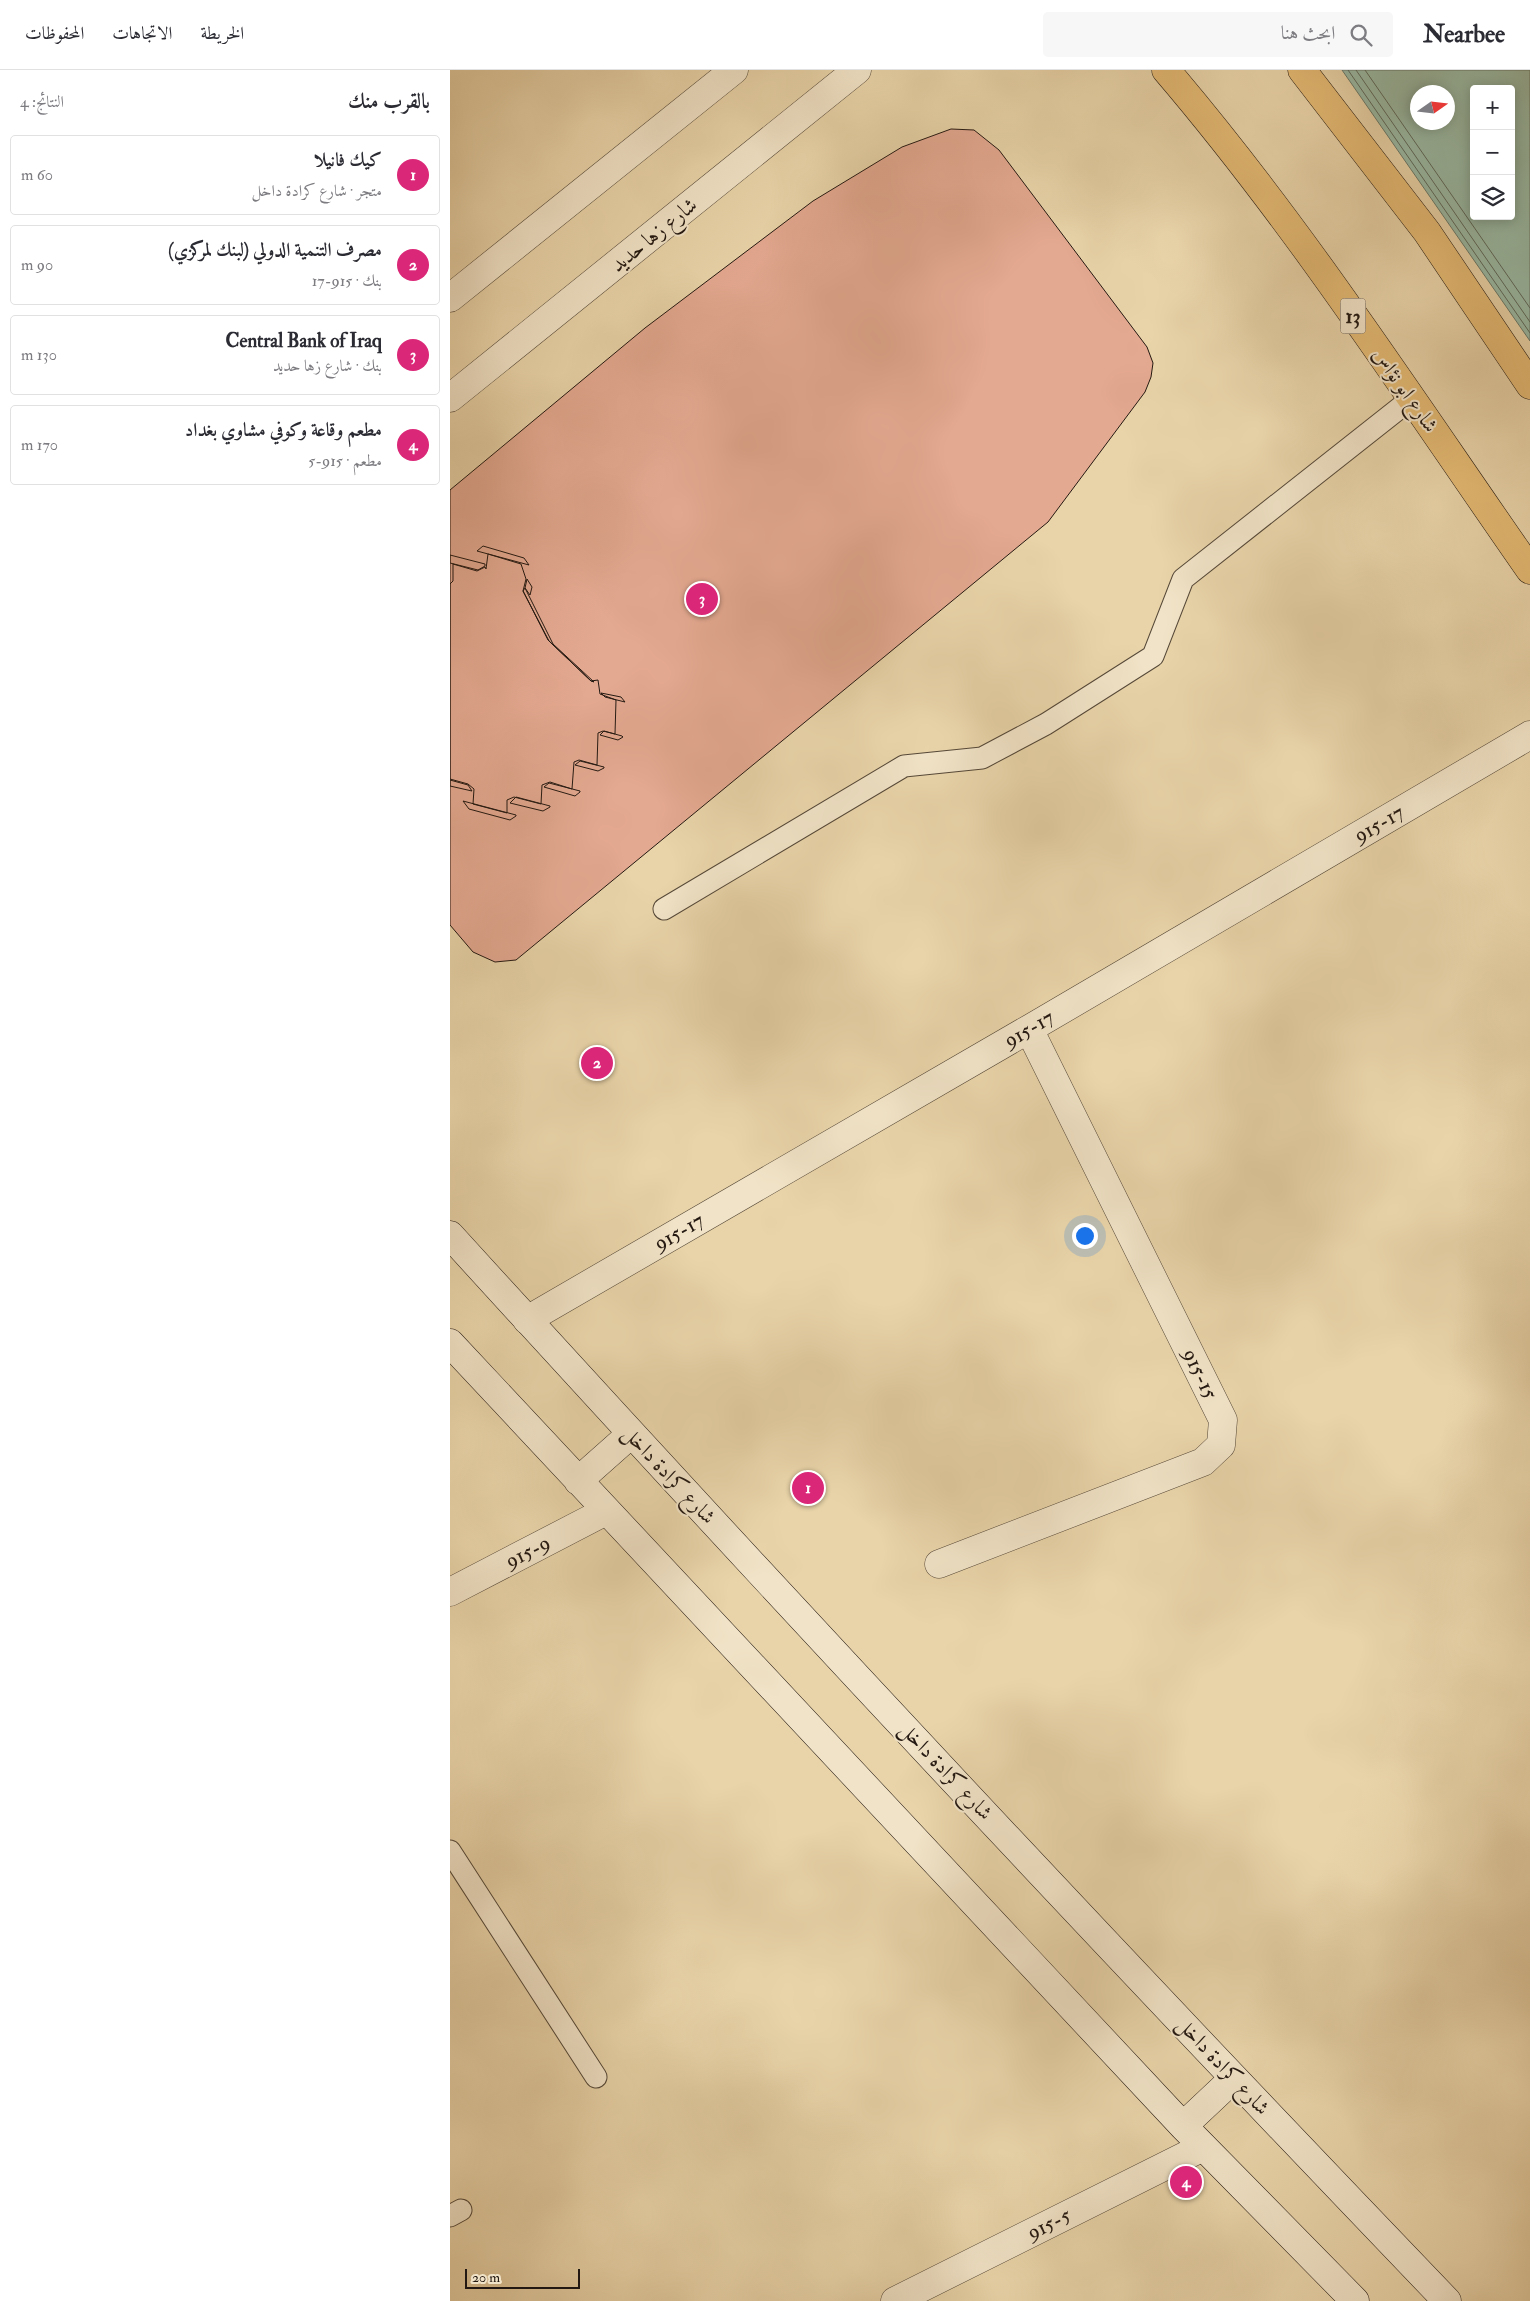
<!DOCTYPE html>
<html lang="ar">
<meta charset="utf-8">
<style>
:root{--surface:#fff;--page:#f7f7f7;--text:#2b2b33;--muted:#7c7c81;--line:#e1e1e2;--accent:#db2777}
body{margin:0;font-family:"IM FELL Double Pica",Amiri,serif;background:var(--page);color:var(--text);direction:rtl}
.controls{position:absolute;right:15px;top:15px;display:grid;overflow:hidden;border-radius:5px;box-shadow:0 2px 12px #0003}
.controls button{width:45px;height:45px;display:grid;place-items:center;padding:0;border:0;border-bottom:1px solid var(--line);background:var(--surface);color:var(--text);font:25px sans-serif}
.compass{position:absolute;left:960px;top:15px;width:45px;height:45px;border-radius:50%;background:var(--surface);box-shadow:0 2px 12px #0003;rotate:76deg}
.scale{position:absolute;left:15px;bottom:12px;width:115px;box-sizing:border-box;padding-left:5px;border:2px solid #241912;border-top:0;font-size:14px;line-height:18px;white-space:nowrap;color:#241912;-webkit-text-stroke:4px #f1e3c7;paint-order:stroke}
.you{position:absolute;left:634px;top:1165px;width:18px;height:18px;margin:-12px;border:4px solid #fff;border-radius:50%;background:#1a73e8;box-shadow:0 0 0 8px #1a73e833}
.badge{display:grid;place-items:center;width:32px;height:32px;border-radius:50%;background:var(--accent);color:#fff;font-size:16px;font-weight:700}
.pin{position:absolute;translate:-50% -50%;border:2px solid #fff;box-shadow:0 1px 5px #0006}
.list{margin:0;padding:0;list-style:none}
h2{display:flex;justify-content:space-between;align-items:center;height:65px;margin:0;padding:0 20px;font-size:21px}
h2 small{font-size:16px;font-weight:400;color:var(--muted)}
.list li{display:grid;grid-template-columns:32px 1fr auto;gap:15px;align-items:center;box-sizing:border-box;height:80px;margin:0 10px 10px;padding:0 10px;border:1px solid var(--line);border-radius:5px}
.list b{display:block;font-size:19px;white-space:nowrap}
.list p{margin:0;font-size:16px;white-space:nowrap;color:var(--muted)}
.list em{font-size:16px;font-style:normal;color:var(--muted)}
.icon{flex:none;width:28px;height:28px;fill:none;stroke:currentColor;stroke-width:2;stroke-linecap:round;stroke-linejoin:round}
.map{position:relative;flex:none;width:1080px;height:2231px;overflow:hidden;direction:ltr}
header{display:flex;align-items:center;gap:30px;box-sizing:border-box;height:70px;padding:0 25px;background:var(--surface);border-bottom:1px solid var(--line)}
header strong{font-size:24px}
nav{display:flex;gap:28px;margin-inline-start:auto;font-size:18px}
.search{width:350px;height:45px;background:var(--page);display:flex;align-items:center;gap:12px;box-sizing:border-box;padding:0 18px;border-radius:5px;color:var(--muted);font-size:19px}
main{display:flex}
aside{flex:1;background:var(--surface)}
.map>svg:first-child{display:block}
.water{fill:#99b9a4;stroke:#6a796a;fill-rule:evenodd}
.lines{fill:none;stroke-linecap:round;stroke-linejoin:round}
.shore{stroke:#5e695b;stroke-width:1}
.building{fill:#e4a991;stroke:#241912}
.service-casing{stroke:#554838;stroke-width:23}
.minor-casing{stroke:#554838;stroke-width:29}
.tertiary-casing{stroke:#554838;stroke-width:29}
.secondary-casing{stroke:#241912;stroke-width:29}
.primary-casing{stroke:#241912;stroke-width:29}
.service{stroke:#f1e3c7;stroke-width:21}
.minor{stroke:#f1e3c7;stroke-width:28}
.tertiary{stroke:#f1e3c7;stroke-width:28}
.secondary{stroke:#f1e3c7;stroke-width:28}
.primary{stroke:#e4ba74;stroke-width:28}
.labels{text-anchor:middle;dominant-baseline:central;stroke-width:4;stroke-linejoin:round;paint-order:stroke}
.shield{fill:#f1e3c7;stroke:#625648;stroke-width:1}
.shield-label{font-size:20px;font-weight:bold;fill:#241912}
.street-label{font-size:21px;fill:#241912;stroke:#f1e3c7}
</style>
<header>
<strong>Nearbee</strong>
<div class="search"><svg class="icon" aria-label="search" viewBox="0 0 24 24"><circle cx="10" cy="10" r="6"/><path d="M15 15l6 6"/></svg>ابحث هنا</div>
<nav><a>الخريطة</a><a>الاتجاهات</a><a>المحفوظات</a></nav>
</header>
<main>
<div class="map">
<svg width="1080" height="2231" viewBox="0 0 1080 2231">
<rect width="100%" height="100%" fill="#e9d4a9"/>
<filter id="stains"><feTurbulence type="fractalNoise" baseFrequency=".004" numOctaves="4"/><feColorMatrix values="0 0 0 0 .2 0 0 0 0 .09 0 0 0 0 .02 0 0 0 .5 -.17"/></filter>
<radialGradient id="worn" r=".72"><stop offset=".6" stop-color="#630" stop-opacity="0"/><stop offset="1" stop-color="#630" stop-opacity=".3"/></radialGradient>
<path class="water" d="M 892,0 L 1080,0 L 1080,271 ZM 1024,19 L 1061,19 L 1061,146 L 1024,146 ZM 968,22 L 998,22 L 998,52 L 968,52 Z"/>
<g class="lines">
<path class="shore" d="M 898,0 L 1080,263
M 906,0 L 1080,252
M 915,0 L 1080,238"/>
</g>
<path class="building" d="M 501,59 L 524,60 L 549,80 L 697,277 L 703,293 L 701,307 L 695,322 L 598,452 L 66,890 L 45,892 L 23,882 L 0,855 L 0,420 L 195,258 L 363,131 L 452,77 Z
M 33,476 L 74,488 L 79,495 L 27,481 Z
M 38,484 L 71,494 L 76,509 L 73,521 L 98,570 L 141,611 L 148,610 L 150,624 L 166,630 L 165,664 L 153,661 L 148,663 L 147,695 L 129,690 L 124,692 L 122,719 L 100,712 L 92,715 L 91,734 L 64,727 L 57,730 L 57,743 L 23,734 L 24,719 L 18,714 L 0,709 L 0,514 L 3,511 L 3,494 L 27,501 L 35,497 L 36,499 Z
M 0,485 L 35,494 L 35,496 L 28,500 L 0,493 Z
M 77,509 L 82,517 L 80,525 L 75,518 Z
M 75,518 L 103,574 L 144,612 L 141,611 L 99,571 L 73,521 Z
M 151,623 L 171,627 L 175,632 L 155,627 Z
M 154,661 L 172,666 L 173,667 L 168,670 L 150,665 Z
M 130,691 L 154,697 L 154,698 L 148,701 L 125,695 Z
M 0,710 L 18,715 L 22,721 L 0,716 Z
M 99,713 L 130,721 L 130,722 L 125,726 L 94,717 Z
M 66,727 L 100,736 L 100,737 L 93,741 L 60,733 Z
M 13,731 L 66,745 L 66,746 L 60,750 L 19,739 Z"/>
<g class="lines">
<defs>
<path id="service" d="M 214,839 L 454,696 L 532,688 L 596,654 L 703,586 L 733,509 L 961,329
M 0,1781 L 146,2007
M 0,2146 L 11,2140"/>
<path id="minor" d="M 77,1250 L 579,959 L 1080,665
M 489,1494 L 753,1392 L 771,1375 L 773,1350 L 579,959
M 0,1522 L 156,1441
M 445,2231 L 753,2077"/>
<path id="tertiary" d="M 0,228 L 284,0
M 0,328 L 407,0"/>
<path id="secondary" d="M 0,1165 C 328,1525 660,1880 997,2231
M 0,1273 L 733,2056 L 905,2231
M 128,1411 L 181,1364
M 733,2056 L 783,2009"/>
<path id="primary" d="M 716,0 C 850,157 962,331 1080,500
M 852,0 L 977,162 L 1080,315"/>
</defs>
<use href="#service" class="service-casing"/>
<use href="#minor" class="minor-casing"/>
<use href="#tertiary" class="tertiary-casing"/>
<use href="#secondary" class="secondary-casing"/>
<use href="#primary" class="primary-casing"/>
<use href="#service" class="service"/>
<use href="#minor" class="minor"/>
<use href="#tertiary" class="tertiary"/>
<use href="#secondary" class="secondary"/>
<use href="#primary" class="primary"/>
</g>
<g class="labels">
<rect class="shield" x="890.5" y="228.5" width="25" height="35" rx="4"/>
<g class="shield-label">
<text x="903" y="246">13</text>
</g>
<g class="street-label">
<text transform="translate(204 165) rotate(-39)">شارع زها حديد</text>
<text transform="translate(955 320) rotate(55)">شارع ابو نؤاس</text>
<text transform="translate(929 754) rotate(-30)">915-17</text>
<text transform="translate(579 959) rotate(-30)">915-17</text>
<text transform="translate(229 1162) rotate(-30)">915-17</text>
<text transform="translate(750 1304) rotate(64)">915-15</text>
<text transform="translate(219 1405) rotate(47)">شارع كرادة داخل</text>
<text transform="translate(78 1482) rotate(-27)">915-9</text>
<text transform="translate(496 1701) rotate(47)">شارع كرادة داخل</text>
<text transform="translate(773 1996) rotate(47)">شارع كرادة داخل</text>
<text transform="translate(599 2154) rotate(-27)">915-5</text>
</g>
</g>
<rect width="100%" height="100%" filter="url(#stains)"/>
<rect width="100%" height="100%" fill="url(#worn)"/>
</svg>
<div class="controls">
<button>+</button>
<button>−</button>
<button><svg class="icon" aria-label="layers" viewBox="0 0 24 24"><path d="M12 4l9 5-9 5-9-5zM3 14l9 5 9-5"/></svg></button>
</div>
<svg class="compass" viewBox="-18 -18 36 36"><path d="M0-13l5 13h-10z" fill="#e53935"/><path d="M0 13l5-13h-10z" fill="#7c7c81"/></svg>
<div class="scale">20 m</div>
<div class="you"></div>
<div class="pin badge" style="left:358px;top:1418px">1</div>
<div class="pin badge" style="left:147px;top:993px">2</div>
<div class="pin badge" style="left:252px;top:529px">3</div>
<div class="pin badge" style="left:736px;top:2112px">4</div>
</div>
<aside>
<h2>بالقرب منك<small>النتائج: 4</small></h2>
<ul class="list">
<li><span class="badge">1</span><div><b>كيك فانيلا</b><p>متجر · شارع كرادة داخل</p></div><em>60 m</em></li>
<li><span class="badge">2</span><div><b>مصرف التنمية الدولي (لبنك لمركزي)</b><p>بنك · 915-17</p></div><em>90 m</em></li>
<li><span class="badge">3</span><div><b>Central Bank of Iraq</b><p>بنك · شارع زها حديد</p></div><em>130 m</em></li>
<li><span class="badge">4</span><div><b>مطعم وقاعة وكوفي مشاوي بغداد</b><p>مطعم · 915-5</p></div><em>170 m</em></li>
</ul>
</aside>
</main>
